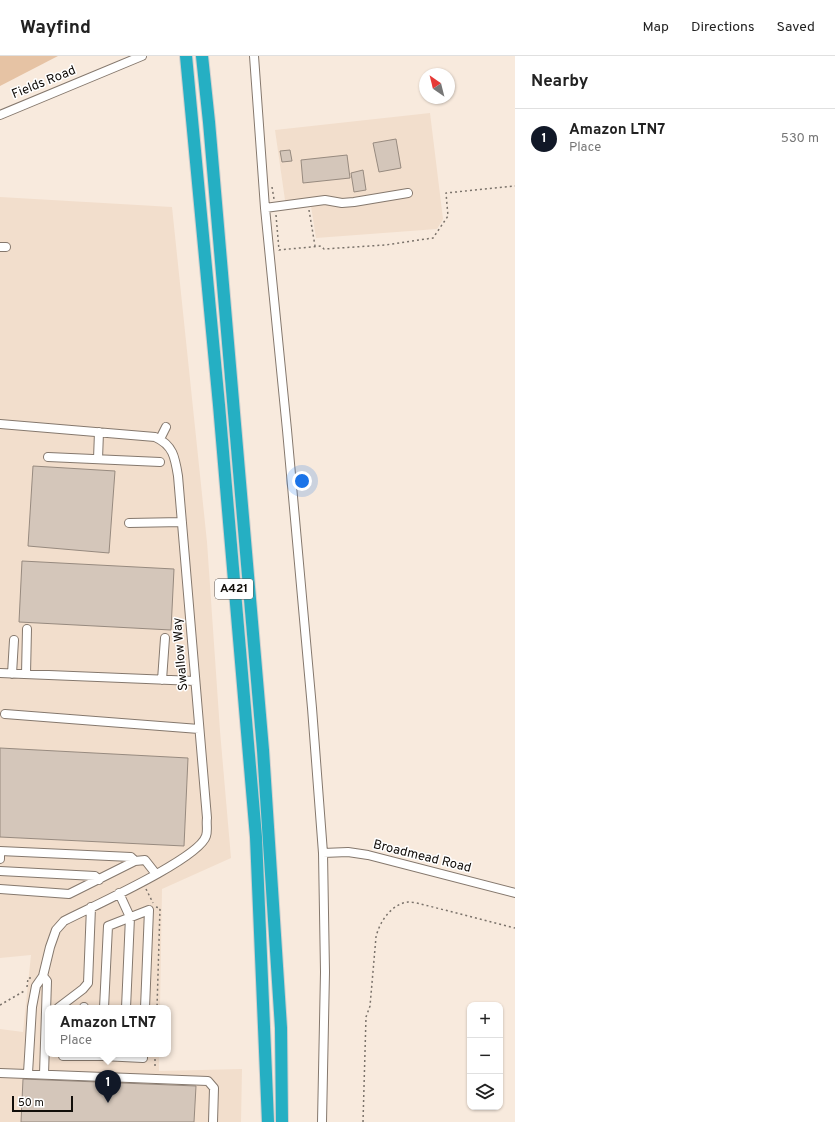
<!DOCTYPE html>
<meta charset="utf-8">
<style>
:root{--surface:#fff;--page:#f2f2f2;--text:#222;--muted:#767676;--line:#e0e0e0;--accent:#111827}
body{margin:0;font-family:Overpass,sans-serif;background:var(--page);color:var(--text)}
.controls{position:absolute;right:12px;bottom:12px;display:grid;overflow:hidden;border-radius:8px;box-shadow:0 1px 3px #0004}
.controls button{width:36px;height:36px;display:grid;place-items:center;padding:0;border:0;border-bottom:1px solid var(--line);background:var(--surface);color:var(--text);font:20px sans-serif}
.compass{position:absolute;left:419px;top:12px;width:36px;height:36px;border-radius:50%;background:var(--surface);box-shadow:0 1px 3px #0004;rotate:325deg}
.scale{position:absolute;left:12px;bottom:10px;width:61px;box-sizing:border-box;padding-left:4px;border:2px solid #120e0a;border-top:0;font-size:11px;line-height:14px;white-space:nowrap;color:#120e0a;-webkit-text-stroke:3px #fff;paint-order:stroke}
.you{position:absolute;left:302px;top:425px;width:14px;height:14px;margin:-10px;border:3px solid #fff;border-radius:50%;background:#1a73e8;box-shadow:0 0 0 6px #1a73e833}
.badge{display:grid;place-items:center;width:26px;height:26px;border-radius:50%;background:var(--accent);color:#fff;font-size:13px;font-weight:700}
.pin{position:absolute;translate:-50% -33px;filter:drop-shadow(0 1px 2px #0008)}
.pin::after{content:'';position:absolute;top:21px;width:14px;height:12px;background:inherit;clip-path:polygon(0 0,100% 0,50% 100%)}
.popup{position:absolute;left:45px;top:949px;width:126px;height:52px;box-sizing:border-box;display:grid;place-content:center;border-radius:8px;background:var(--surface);filter:drop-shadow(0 1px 3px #0005);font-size:13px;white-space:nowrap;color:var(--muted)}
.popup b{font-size:15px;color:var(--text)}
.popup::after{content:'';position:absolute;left:50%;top:100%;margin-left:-8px;border:8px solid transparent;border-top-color:var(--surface)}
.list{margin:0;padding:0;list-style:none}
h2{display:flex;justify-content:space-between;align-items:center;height:52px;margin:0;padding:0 16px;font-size:17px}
h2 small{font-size:13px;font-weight:400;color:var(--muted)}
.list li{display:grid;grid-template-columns:26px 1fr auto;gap:12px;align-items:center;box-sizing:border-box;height:60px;padding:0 16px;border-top:1px solid var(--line)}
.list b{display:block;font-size:15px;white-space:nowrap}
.list p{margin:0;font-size:13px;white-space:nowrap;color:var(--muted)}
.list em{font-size:13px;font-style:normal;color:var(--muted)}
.icon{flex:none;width:22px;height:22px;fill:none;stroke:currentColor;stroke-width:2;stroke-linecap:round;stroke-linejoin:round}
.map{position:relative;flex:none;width:515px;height:1066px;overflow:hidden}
header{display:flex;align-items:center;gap:24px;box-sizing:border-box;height:56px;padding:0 20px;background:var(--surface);border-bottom:1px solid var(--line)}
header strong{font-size:19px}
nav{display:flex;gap:22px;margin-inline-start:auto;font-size:14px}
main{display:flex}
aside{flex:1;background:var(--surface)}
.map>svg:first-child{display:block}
.built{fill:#f2decc}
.green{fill:#e6c3a4}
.building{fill:#d4c6ba;stroke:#978a7f}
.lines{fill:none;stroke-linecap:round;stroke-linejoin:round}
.minor-casing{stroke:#85786d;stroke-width:10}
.highway-casing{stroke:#d0cfce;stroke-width:14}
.path{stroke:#7a726a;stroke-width:1.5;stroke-dasharray:2 3;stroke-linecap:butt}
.minor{stroke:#fff;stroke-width:8}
.highway{stroke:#25afc3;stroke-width:12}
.labels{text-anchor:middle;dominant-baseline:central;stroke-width:3;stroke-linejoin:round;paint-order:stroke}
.shield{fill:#fff;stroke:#595654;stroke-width:1}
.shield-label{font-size:12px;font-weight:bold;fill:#120e0a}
.street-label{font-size:13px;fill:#120e0a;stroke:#fff}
</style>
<header>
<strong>Wayfind</strong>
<nav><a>Map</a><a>Directions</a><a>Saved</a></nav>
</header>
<main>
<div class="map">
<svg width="515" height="1066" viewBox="0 0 515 1066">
<rect width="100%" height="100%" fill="#f8eadd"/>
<path class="built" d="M 430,57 L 443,163 L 437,173 L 316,182 L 311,150 L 292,153 L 285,144 L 275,74 Z
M 0,141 L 172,151 L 207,486 L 220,675 L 231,802 L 162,833 L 160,952 L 48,952 L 48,998 L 159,998 L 159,1015 L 242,1013 L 241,1066 L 0,1066 L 0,973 L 23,976 L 31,899 L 0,902 Z"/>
<path class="green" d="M 0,0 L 58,0 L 0,30 Z"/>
<path class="building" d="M 396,83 L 401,112 L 379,116 L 373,87 Z
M 290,94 L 292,105 L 282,106 L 280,95 Z
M 347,99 L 350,122 L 303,127 L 301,104 Z
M 363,114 L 366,134 L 354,136 L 351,117 Z
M 33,410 L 115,415 L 109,497 L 28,490 Z
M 22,505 L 174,513 L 171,574 L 19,566 Z
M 0,692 L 188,702 L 184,790 L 0,781 Z
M 23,1023 L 196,1030 L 194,1066 L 21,1066 Z"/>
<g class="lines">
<defs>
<path id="minor" d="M 254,0 L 265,152 L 287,374 L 312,652 L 323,797 L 325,916 L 322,1066
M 0,59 L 142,0
M 265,152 L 325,144 L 342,147 L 354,146 L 408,137
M 0,191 L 6,191
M 0,368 L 155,381 C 173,389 175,401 178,420 L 207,762 C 206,767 208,775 206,780 C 199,803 89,852 64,865 L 56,874 L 50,891 L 43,920 L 36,930 L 32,951 L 28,1017
M 160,383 L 166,371
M 48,401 L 160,406
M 98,403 L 99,376
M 129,467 L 182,466
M 0,617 L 195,625
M 12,618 L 14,584
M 26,618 L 27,573
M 162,624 L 165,582
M 5,658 L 199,673
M 323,797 L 348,796 L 368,799 L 515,837
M 0,803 L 0,795 L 131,801 L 135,805
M 0,815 L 95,820 L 99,824
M 0,833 L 69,838 L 135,805 L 145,804 L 156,818
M 119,837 L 130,861 L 126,952
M 43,920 L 47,925 L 44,1018
M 58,952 L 83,933 L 88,927 L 91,851
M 84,952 L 84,951
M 104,952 L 108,870 L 149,854 L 145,952
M 63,998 L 63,1000 L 102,1000
M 102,998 L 102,1000 L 143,1002 L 143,998
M 0,1017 L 208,1025 L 214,1032 L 213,1066"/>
<path id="highway" d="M 186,0 L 219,349 L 256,781 L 268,1066
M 202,0 L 209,66 L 263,694 L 281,972 L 282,1066"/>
</defs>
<use href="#minor" class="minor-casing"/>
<use href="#highway" class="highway-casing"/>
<path class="path" d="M 272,131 L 274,143
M 309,154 L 315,190
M 276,159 L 279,194 L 321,190 L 324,193 L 385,189 L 433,182 L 448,160 L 446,137 L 515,130
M 146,833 L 153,847
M 156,851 L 160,852 L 157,952
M 27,931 L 28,922 L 31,922
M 0,949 L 26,934
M 155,1010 L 155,998
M 363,1066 L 366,961 L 370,950 L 376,881 C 379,867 391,848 408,846 C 412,846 417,847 421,848 L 515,872"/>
<use href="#minor" class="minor"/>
<use href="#highway" class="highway"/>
</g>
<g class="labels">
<rect class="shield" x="215" y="523" width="38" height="20" rx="3"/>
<g class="shield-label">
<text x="234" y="533">A421</text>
</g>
<g class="street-label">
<text transform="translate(44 27) rotate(-22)">Fields Road</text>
<text transform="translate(181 598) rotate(-95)">Swallow Way</text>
<text transform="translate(422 801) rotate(14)">Broadmead Road</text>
</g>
</g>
</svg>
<div class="controls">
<button>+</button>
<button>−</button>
<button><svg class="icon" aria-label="layers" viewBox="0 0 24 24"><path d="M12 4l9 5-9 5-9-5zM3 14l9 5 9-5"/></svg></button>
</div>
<svg class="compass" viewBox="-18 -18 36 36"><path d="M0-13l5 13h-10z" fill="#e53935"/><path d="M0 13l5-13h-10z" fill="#767676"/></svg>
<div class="scale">50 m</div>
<div class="you"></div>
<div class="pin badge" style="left:108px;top:1047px">1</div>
<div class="popup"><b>Amazon LTN7</b>Place</div>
</div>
<aside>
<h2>Nearby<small></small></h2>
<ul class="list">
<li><span class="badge">1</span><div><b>Amazon LTN7</b><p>Place</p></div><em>530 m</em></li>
</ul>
</aside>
</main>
